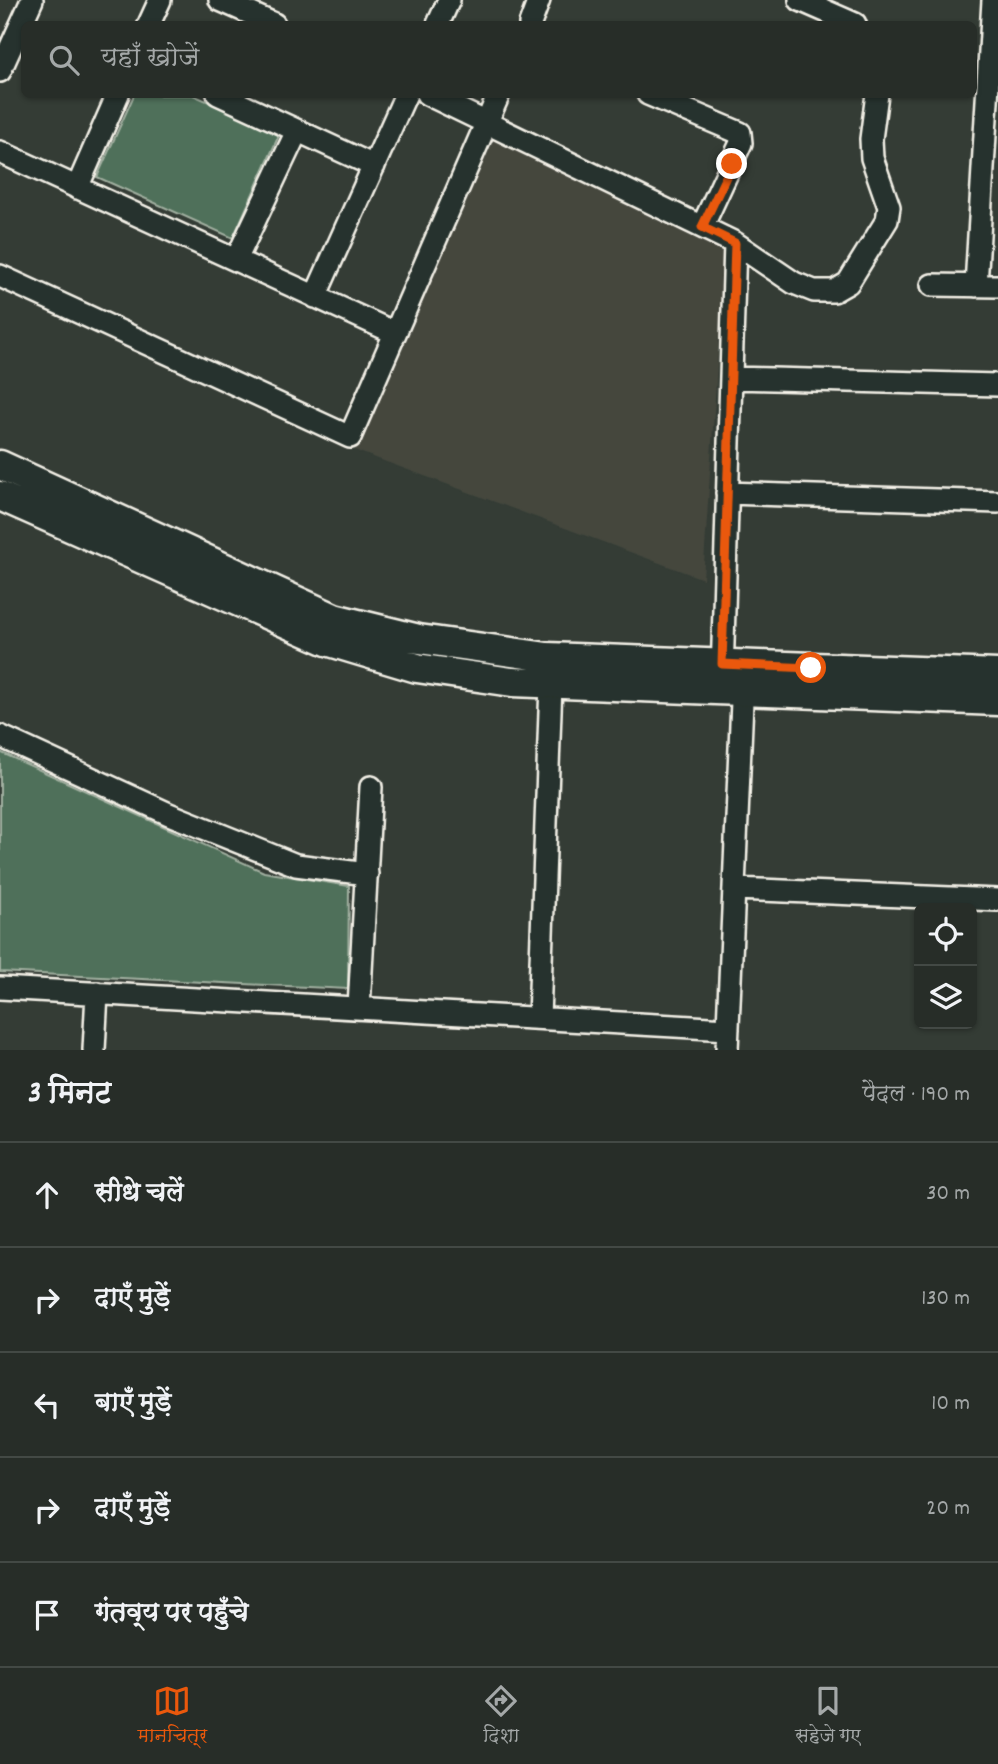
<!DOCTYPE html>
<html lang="hi">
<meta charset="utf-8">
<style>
:root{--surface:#272d28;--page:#333934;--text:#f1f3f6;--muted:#a4a8a8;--line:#434945;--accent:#ea580c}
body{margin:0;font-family:Dekko,"Playpen Sans Deva",sans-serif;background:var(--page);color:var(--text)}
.controls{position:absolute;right:21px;bottom:21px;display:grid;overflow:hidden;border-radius:10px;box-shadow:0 2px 5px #0004}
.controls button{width:63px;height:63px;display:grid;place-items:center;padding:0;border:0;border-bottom:2px solid var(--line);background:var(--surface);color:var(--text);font:35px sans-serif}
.stop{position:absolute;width:21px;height:21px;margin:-16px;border:5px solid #ea580c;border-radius:50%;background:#fff}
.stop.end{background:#ea580c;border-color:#fff;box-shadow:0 2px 7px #0008}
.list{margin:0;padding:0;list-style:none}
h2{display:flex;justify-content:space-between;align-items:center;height:91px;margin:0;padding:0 28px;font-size:30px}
h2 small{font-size:23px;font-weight:400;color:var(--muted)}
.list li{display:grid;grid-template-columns:46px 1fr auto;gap:21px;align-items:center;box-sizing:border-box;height:105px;padding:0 28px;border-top:2px solid var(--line)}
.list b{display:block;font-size:26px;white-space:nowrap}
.list em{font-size:23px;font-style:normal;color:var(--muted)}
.icon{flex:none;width:38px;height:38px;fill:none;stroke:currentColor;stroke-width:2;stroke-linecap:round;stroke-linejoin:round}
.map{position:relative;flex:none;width:998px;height:1050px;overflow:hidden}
.search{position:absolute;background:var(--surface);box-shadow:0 2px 5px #0004;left:21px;right:21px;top:21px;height:77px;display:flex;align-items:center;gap:18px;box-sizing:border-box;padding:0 24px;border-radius:10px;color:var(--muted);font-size:26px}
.sheet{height:616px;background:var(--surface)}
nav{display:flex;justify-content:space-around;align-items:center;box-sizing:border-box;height:98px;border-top:2px solid var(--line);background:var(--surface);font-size:19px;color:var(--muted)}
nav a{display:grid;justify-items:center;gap:4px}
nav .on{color:var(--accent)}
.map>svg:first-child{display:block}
.built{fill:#44473e}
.green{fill:#4f705a;stroke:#a2b0a1;stroke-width:2}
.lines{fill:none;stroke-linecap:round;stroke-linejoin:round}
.street-casing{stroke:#f4f1e8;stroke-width:26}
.secondary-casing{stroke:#f4f1e8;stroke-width:33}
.street{stroke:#26332d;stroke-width:21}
.secondary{stroke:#26332d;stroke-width:28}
.route{stroke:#ea580c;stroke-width:9}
</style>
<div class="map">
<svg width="998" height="1050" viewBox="0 0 998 1050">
<rect width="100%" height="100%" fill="#343c35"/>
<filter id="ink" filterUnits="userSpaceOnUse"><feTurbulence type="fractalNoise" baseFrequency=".0143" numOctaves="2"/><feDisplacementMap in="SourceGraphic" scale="14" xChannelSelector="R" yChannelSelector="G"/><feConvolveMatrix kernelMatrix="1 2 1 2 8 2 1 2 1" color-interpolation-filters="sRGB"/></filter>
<g filter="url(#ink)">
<path class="built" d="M 495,137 L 725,247 L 703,579 L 354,450 Z"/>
<path class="green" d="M 134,95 L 193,95 L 280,133 L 233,238 L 97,177 Z
M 0,752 L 264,872 L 349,886 L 348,989 L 0,972 Z"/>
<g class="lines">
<defs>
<path id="street" d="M 220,0 L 274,24
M 800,0 L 855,24
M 149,24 L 160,0
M 438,24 L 449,0
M 530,24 L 539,0
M 0,71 L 32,0
M 218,94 L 374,166
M 427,94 L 735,243 L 722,676
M 648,94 L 740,133 L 741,143 L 702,227
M 0,152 L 395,333
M 77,188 L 118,94
M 735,243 L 794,283 L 814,291 L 834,291 L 848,283 L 887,220 L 889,207 L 872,158 L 871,139 L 877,94
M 236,260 L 297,131
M 0,276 L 350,437 L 499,94
M 932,285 L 998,286
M 976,286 L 993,0
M 315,297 L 406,94
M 731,378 L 998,385
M 727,493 L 998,502
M 0,736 L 169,814 L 296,865 L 367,874
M 734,889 L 998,900
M 0,988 L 728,1029
M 359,1008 L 371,787
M 539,1018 L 551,684
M 94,1050 L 97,993
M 727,1050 L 743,678"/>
<path id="secondary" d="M 0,465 L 334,618 L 419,639 L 547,657 L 998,674
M 0,496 L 327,641 L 417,668 L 512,682 L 998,701"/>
</defs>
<use href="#street" class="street-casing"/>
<use href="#secondary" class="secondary-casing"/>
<use href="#street" class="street"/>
<use href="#secondary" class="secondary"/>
</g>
</g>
<g class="lines" filter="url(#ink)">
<path class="route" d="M 732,164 L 702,227 L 735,243 L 722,664 L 811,668"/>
</g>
</svg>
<div class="controls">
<button><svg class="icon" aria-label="locate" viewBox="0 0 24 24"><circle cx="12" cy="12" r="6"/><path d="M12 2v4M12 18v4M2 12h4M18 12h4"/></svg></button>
<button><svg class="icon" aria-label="layers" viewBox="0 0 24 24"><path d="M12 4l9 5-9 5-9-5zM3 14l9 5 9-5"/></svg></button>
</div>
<div class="stop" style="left:811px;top:668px"></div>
<div class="stop end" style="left:732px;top:164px"></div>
<div class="search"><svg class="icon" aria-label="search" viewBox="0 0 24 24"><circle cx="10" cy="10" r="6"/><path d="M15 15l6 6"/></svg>यहाँ खोजें</div>
</div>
<section class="sheet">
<h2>3 मिनट<small>पैदल · 190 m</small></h2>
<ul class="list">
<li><svg class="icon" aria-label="ahead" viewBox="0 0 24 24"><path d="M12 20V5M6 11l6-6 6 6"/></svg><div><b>सीधे चलें</b></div><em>30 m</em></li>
<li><svg class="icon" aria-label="right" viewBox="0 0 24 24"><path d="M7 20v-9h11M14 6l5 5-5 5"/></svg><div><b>दाएँ मुड़ें</b></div><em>130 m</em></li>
<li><svg class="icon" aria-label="left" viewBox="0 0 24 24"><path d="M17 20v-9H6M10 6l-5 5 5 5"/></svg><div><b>बाएँ मुड़ें</b></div><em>10 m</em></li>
<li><svg class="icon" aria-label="right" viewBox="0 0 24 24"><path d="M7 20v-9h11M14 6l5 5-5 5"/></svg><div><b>दाएँ मुड़ें</b></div><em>20 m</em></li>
<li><svg class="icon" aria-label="arrive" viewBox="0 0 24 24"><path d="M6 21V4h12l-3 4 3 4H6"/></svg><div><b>गंतव्य पर पहुँचे</b></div></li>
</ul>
</section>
<nav>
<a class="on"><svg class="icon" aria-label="map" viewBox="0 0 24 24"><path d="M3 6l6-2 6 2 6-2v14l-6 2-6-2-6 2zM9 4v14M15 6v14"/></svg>मानचित्र</a>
<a><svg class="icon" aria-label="directions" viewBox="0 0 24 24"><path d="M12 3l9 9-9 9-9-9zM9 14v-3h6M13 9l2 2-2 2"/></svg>दिशा</a>
<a><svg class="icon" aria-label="saved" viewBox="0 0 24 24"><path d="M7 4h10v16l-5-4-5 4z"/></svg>सहेजे गए</a>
</nav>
